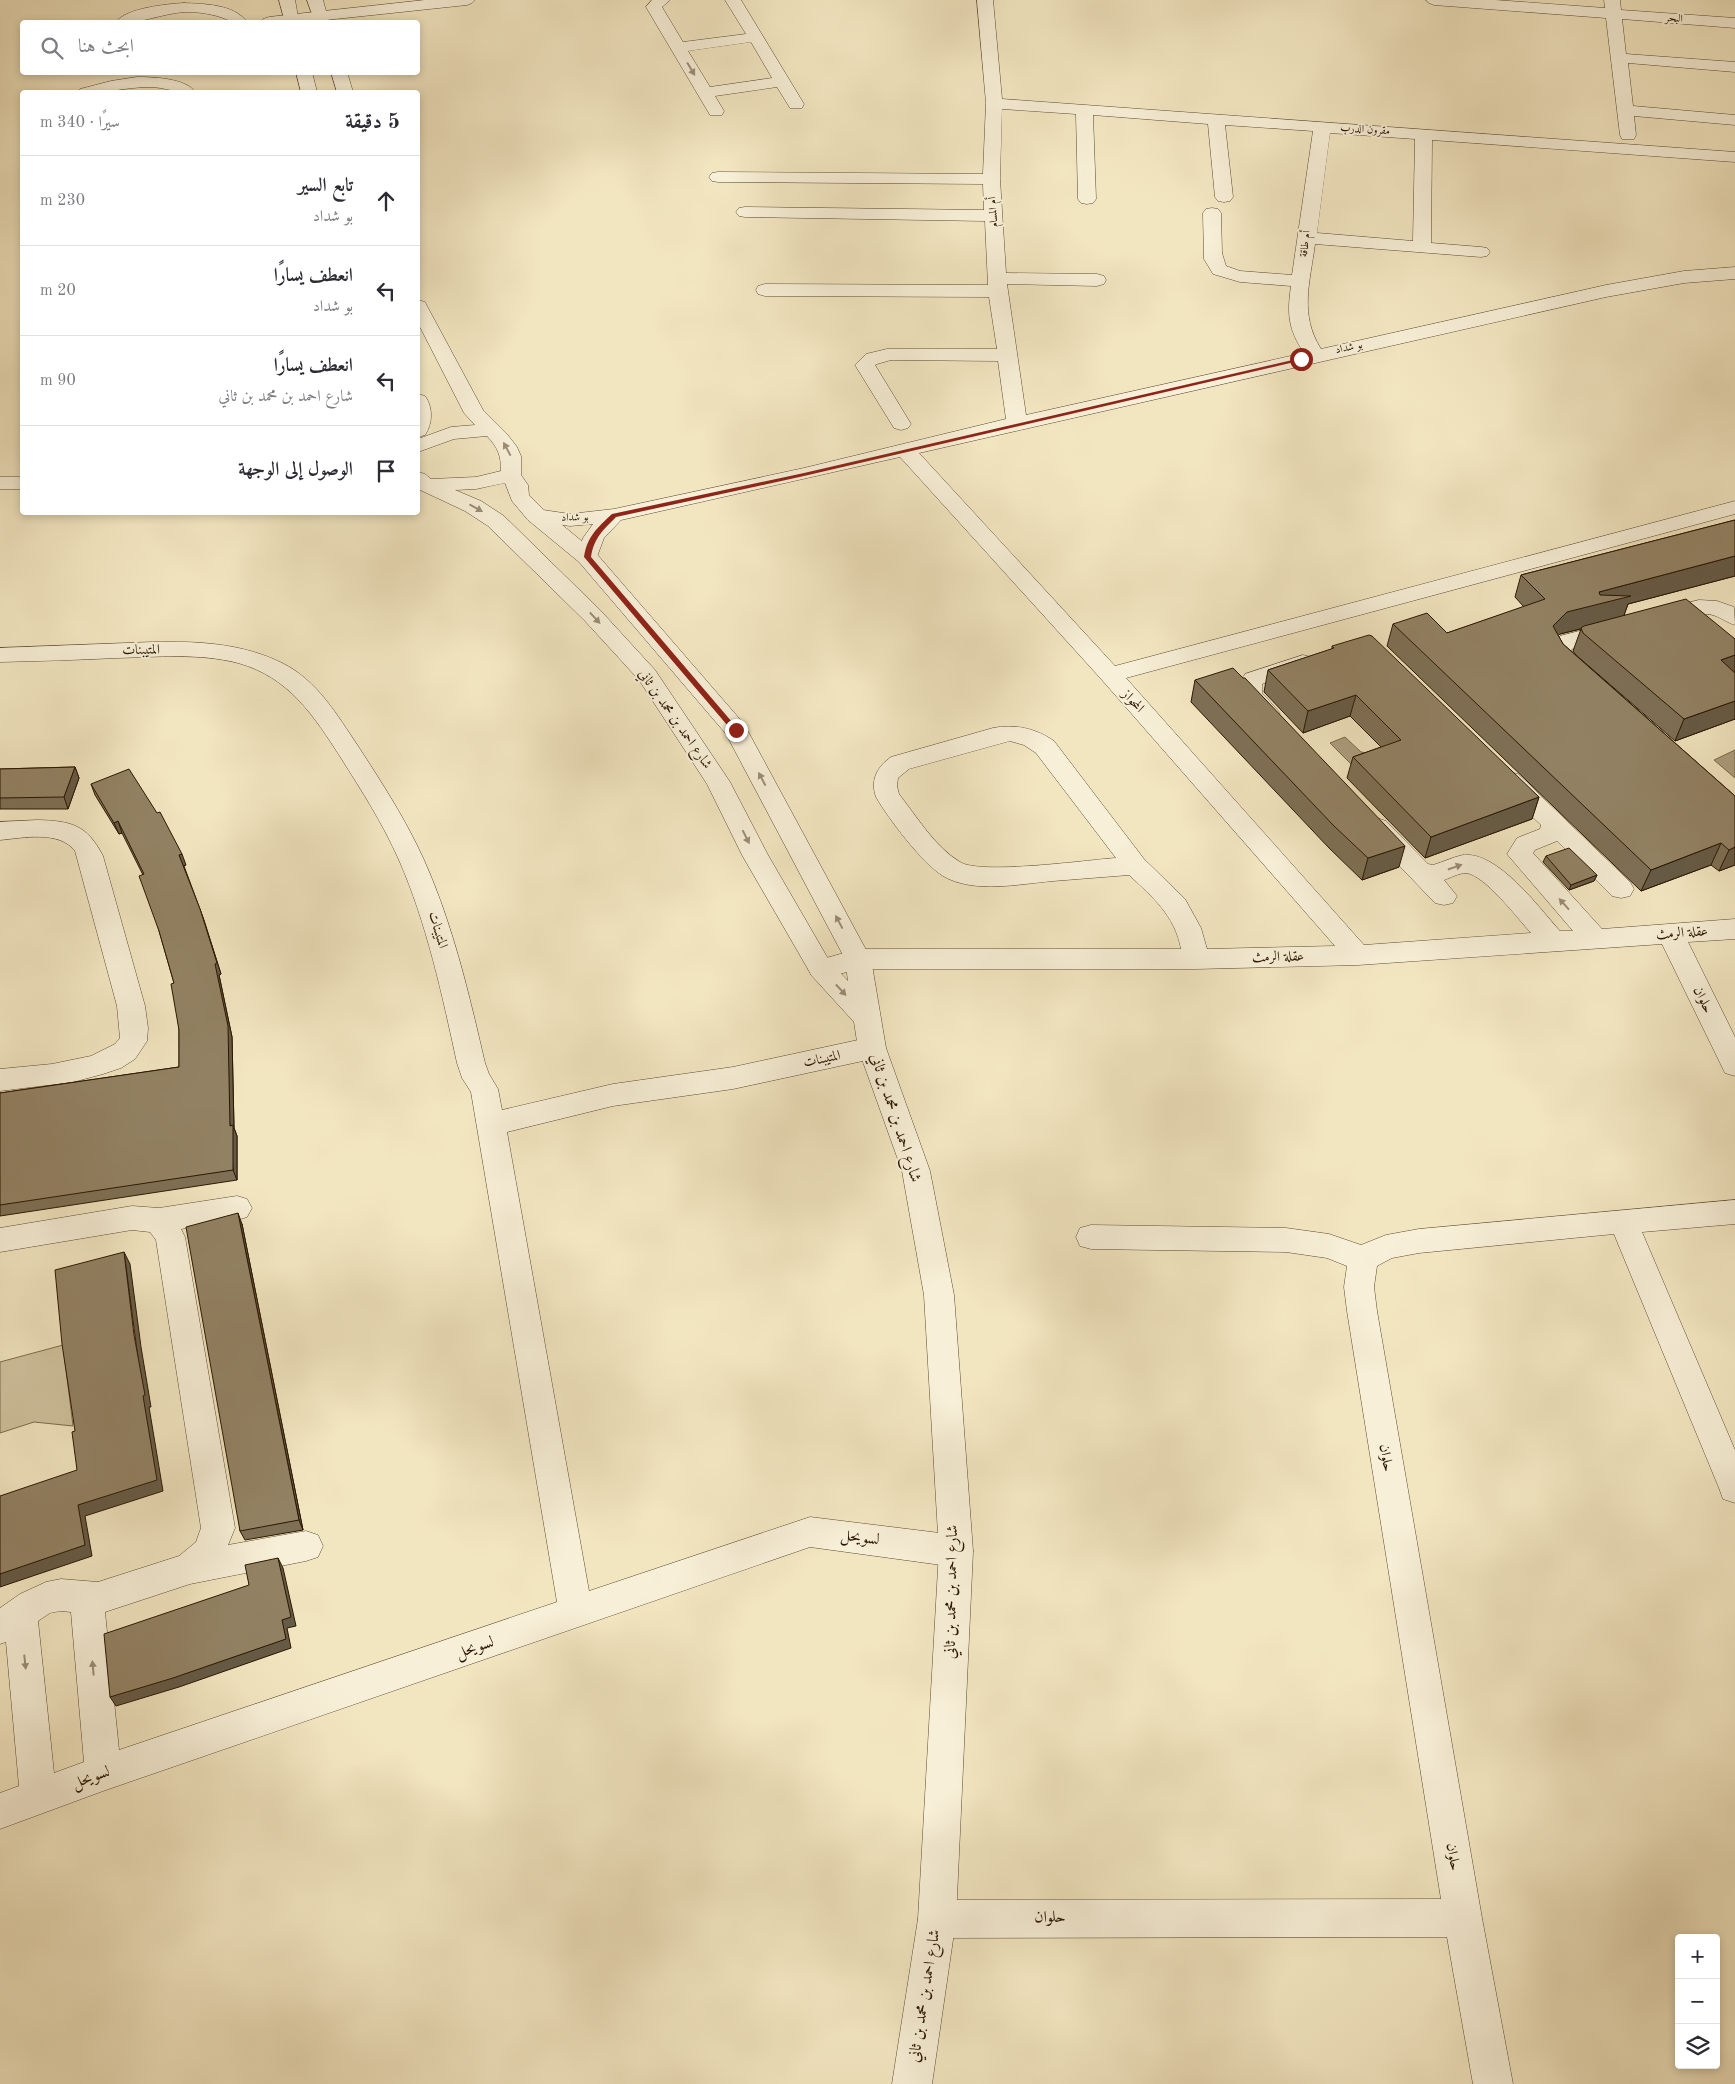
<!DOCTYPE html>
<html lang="ar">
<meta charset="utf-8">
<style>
:root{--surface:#fff;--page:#f7f7f7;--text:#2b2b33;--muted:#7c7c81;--line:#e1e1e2}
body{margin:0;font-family:"Old Standard TT",Amiri,serif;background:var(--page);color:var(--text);direction:rtl}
.controls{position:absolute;right:15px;bottom:15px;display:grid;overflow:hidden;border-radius:5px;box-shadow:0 2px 8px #0003}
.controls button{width:45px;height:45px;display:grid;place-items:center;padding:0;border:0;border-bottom:1px solid var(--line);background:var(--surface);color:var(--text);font:25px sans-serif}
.stop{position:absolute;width:15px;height:15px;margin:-11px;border:4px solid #8f2418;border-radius:50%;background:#fff}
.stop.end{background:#8f2418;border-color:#fff;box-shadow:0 1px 5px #0008}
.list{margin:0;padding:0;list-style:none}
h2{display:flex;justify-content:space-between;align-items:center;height:65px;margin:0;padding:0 20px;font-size:21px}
h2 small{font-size:16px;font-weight:400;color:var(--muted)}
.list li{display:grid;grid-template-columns:32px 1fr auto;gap:15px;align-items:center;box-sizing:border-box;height:90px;padding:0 20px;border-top:1px solid var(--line)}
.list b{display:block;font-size:19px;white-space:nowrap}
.list p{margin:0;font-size:16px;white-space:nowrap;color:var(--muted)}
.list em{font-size:16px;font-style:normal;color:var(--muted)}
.icon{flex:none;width:28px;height:28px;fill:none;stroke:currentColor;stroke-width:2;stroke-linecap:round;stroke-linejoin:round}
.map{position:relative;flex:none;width:1735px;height:2084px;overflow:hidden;direction:ltr}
.search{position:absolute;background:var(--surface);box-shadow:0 2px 8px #0003;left:20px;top:20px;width:400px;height:55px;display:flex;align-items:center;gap:12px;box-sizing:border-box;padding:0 18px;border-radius:5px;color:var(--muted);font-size:19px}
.panel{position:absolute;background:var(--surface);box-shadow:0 2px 8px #0003;left:20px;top:90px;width:400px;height:425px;border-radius:5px;direction:rtl}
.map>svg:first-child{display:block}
.green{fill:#d0c3a0;stroke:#7d6c50}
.water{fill:#ae9f7f;stroke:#79684c}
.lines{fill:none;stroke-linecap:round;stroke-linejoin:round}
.minor-casing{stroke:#5c4a30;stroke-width:1}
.tertiary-casing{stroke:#5c4a30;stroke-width:1}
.minor{fill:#f7efd7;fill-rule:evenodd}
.tertiary{fill:#f7efd7;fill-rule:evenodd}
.wall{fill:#7e7056;stroke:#2a1600}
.shaded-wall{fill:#665b46;stroke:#2a1600}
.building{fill:#928264;stroke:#2a1600}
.oneway{fill:#9b8d76}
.route{fill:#8f2418}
.labels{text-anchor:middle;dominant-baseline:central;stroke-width:4;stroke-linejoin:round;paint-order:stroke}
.far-street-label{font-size:11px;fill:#2a1600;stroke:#f7efd7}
.street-label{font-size:14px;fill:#2a1600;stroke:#f7efd7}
.near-street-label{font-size:16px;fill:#2a1600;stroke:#f7efd7}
</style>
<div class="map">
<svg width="1735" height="2084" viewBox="0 0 1735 2084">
<rect width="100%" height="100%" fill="#f2e6c1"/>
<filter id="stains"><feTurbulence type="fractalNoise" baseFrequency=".004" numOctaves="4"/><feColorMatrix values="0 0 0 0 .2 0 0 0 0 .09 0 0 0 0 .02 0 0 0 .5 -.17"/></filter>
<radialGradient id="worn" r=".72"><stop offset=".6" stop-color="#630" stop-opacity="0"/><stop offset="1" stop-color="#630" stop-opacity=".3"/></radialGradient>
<path class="green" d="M 63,1345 L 73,1426 L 34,1422 L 0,1433 L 0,1362 Z"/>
<path class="water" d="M 1345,737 L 1361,752 L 1368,753 L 1351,764 L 1330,743 Z
M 1735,750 L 1735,778 L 1714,760 Z"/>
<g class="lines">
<defs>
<path id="minor" d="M 425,0 L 475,0 L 472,3 L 467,5 L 307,22 L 261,22 L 263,19 L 269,17 Z
M 652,0 L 670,0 L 662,7 L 683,42 L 746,34 L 725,0 L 741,0 L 804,104 L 802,108 L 790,108 L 777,87 L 715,96 L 724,111 L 722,115 L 710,115 L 646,7 ZM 751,42 L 772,78 L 710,87 L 688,51 Z
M 977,0 L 993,0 L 1002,99 L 1735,152 L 1735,162 L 1432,140 L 1431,243 L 1481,247 L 1487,248 L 1490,252 L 1487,256 L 1481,257 L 1315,244 C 1310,283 1299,314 1321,349 L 1606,285 L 1684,271 L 1735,267 L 1735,279 L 1684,283 L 1606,297 L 919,453 L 1115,666 L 1735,501 L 1735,514 L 1126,678 L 1364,945 L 1531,933 C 1518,919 1485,875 1466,873 C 1459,873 1450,878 1444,880 L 1457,896 L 1453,903 L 1444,905 L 1435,903 L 1368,833 L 1364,827 L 1368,821 L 1377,818 L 1386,821 L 1428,864 L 1433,865 C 1443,862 1453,857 1463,855 C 1498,851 1539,908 1560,931 L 1573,931 L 1507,854 L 1517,838 L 1540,829 L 1541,825 L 1500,786 L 1497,780 L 1500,774 L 1509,772 L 1518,774 L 1630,882 L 1634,889 L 1630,896 L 1621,898 L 1612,896 L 1557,841 L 1535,850 L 1533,853 L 1602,929 L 1735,919 L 1735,939 L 1688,942 L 1735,1037 L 1735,1076 L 1725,1073 L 1662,944 L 1358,965 L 1196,969 L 858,969 L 821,979 L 812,976 L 808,969 L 812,962 L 858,949 L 1181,949 C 1175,916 1153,897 1129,875 C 1104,877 1078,879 1053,881 C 1019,884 974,894 943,876 C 922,863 888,818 876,797 C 870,780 877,767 891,757 L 993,728 C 1015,724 1035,728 1054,741 L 1144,859 L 1185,899 L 1201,928 L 1207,949 L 1335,946 L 1102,680 L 900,457 L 621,520 L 604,538 L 595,562 L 587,564 L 579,562 L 576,557 L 583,538 L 593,524 L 570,526 L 528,520 L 525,515 L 528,510 L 536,509 L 570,514 L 614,509 L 804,468 L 1006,419 L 998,361 L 891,360 L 877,364 L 875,365 L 911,424 L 908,428 L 901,430 L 894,428 L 855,365 L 866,354 L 887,349 L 997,349 L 989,297 L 765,296 L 758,294 L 756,290 L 758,286 L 765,284 L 988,285 L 985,221 L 745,217 L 739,216 L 736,212 L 739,208 L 745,207 L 984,210 L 983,184 L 718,182 L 712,181 L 709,177 L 712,173 L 718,172 L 983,174 L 986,103 ZM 1002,109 L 1076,114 L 1078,199 L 1081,203 L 1087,204 L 1093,203 L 1096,199 L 1093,115 L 1208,124 L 1215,197 L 1218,201 L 1224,202 L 1230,201 L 1233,197 L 1225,125 L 1313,131 L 1292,275 L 1240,271 L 1226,266 L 1222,253 L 1221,213 L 1218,209 L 1212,208 L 1206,209 L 1203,213 L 1204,259 L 1213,274 L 1240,282 L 1291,286 C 1287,314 1288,329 1304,353 L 1026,415 L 1007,284 L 1097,286 L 1104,284 L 1106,280 L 1104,276 L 1097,274 L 1006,273 L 1000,179 ZM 1330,133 L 1415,139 L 1413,241 L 1317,233 ZM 1010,741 L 1024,745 L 1036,753 L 1116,858 C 1087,860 980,875 960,862 C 935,847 917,817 899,794 L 897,786 L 898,778 L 909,769 Z
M 1426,0 L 1495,0 L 1605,8 L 1604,0 L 1620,0 L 1621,10 L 1735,18 L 1735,28 L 1622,19 L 1626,54 L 1735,62 L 1735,72 L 1628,63 L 1633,106 L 1735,115 L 1735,125 L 1634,116 L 1636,135 L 1634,139 L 1622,139 L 1620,135 L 1606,18 L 1434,5 L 1429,3 Z
M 184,3 C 204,4 234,4 247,22 C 231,24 227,18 213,15 C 205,13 195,12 186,12 C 162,13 139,25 116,22 C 126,8 167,4 184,3 Z
M 137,77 C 152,77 186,78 195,92 C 179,94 165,87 149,87 C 125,87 101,95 78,92 L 80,89 L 111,81 Z
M 1699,600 L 1717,601 L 1734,607 L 1735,625 C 1725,622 1717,614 1706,614 C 1688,614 1670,627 1652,622 L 1649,617 L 1652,612 Z
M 1614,622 L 1622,624 L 1625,629 L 1622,634 L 1576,646 L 1571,650 L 1575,656 L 1590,672 L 1586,677 C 1566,683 1555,664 1548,648 L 1560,636 Z
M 153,642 C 196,641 242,643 282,663 C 317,680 337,715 358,746 C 382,783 406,820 424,860 C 453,925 469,994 485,1063 L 489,1074 L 498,1089 L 502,1110 L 613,1084 L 733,1067 L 872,1037 L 882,1041 L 886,1048 L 882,1055 L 872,1059 L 733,1089 L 613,1106 L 507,1132 L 589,1591 L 810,1517 L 956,1535 L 968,1540 L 973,1551 L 968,1562 L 956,1567 L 810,1547 L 103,1791 L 0,1829 L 0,1793 L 19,1786 L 6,1642 L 0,1644 L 0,1608 L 20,1594 L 46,1582 L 61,1579 L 98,1582 L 179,1556 L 196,1542 L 201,1528 L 156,1240 L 150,1232 L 132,1230 L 0,1252 L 0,1228 L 132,1206 L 159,1208 L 237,1196 L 247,1199 L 252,1208 L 247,1217 L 237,1220 L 181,1229 L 185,1237 L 235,1528 L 228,1545 L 306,1531 L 318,1535 L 323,1546 L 318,1557 L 306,1561 L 190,1584 L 105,1612 L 119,1750 L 557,1602 L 471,1092 L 462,1078 L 457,1063 C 442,994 427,924 399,860 C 383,824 362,791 341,758 C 314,716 289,677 238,663 C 199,653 157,657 117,658 C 78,660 39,661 0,662 L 0,648 ZM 61,1611 L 71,1612 L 84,1762 L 54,1773 L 38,1621 L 50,1613 Z
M 1303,655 L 1311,657 L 1315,662 L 1311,667 L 1262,684 L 1262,693 L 1280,713 L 1276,719 C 1257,724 1241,704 1237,686 L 1245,674 Z
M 38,820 C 72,821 87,825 103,856 L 145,1006 L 148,1028 L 147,1041 L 135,1059 L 121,1068 L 103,1074 L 73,1082 L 0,1091 L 0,1069 L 52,1064 L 91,1056 L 115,1044 L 120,1038 L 117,1006 L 75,851 C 59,830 23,838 0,840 L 0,822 Z
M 1735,1200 L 1735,1224 L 1642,1232 L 1735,1450 L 1735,1503 L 1723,1499 L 1719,1488 L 1614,1234 L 1419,1253 L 1392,1258 L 1377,1266 L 1374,1287 L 1377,1311 L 1482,1918 L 1513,2084 L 1473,2084 L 1447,1937 L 937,1938 L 924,1932 L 918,1919 L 924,1906 L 937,1900 L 1441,1899 L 1347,1311 L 1344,1287 L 1347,1266 L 1327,1258 L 1286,1252 L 1091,1249 L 1080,1246 L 1076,1237 L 1080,1228 L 1091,1225 L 1286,1228 L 1329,1234 L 1361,1245 L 1386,1235 L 1419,1229 Z"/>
<path id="tertiary" d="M 279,0 L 295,0 L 299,22 L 285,22 Z
M 307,0 L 323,0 L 329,22 L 315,22 Z
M 296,72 L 312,72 L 317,92 L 301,92 Z
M 331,72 L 347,72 L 353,92 L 337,92 Z
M 418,300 L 425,302 L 427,306 L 483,410 L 507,434 L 517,447 L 521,456 L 521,475 L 528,485 L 529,495 L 544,510 L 595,552 L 744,724 L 871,959 L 886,1048 L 930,1171 L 954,1295 L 973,1551 L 956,1919 L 932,2084 L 892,2084 L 918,1919 L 939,1551 L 924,1295 L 902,1171 L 858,1048 L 854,1022 L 812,976 L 742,855 L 707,784 L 639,680 L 585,621 L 488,526 L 465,511 L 418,489 L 418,472 L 425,474 L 431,479 L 476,477 L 501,471 C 501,455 498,448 487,436 L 454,439 L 418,452 L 418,439 L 451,427 L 475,425 L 464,413 L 418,323 ZM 505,483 L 512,501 L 528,520 L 579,562 L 726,734 L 845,959 L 848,981 L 830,962 L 768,855 L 730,782 L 655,670 L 601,611 L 504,516 L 481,501 L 455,490 L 476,489 Z
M 418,394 L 425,396 C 433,407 433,423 425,435 L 418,437 Z
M 0,477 L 22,477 L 22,489 L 0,489 Z"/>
</defs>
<use href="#minor" class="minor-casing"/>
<use href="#tertiary" class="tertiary-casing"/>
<use href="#minor" class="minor"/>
<use href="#tertiary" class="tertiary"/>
</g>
<path class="wall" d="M 1735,520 L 1735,576 L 1628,604 L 1624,615 L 1735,639 L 1735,719 L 1675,741 L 1576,655 L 1573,651 L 1581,629 L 1560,634 L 1558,635 L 1563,644 L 1735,796 L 1735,865 L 1719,871 L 1711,865 L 1641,891 L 1387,646 L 1393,624 L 1447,633 L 1524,607 L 1515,597 L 1521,575 Z
M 1332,646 L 1539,797 L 1532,819 L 1425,858 L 1347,778 L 1353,757 L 1381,747 L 1350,716 L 1303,733 L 1264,692 L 1268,670 L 1332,649 Z
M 1195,680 L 1399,867 L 1362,880 L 1329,848 L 1191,702 Z
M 75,767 L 79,778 L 68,809 L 0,809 L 0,769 Z
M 91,784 L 186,865 L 184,866 L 204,920 L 221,974 L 219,975 L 232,1037 L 234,1128 L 237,1136 L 237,1180 L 0,1216 L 0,1093 L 179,1067 L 179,1030 L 174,983 L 143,875 L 122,833 L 119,834 L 95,795 Z
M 1546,856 L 1597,875 L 1594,881 L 1569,890 L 1543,862 Z
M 242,1224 L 303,1530 L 245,1540 L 240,1531 Z"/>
<path class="shaded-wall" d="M 1735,556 L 1735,576 L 1628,604 L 1623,618 L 1560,634 L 1546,648 L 1553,626 L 1567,612 L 1599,592 Z
M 1735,655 L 1735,674 L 1721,660 Z
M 1356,695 L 1350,716 L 1303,733 L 1308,711 Z
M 1735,701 L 1735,719 L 1675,741 L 1684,719 Z
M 75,767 L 79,778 L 68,809 L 64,797 Z
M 1539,797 L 1532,819 L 1425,858 L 1431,837 Z
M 118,821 L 122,833 L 119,834 L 114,823 Z
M 1721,843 L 1711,865 L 1641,891 L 1651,870 Z
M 1405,846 L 1399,867 L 1362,880 L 1368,858 Z
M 1735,847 L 1735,865 L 1719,871 L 1729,850 Z
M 182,854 L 186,865 L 183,866 L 179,855 Z
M 1597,875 L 1594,881 L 1569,890 L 1571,885 Z
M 200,909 L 221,974 L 219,975 L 232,1037 L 234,1128 L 237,1136 L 237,1180 L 233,1170 L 230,1126 Z
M 238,1213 L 242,1224 L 303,1530 L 299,1520 Z
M 124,1252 L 130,1264 L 141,1347 L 151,1407 L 149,1407 L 163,1491 L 85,1516 L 92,1556 L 0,1587 L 0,1574 L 78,1505 L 143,1396 Z
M 278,1558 L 283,1568 L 296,1626 L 287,1628 L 291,1648 L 179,1687 L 116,1706 L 110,1697 L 282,1620 Z"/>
<path class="building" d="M 1735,520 L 1735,556 L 1599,592 L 1600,595 L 1631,596 L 1567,612 L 1553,626 L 1563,644 L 1735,796 L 1735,847 L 1729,850 L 1721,843 L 1651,870 L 1393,624 L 1427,613 L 1447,633 L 1545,599 L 1521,575 Z
M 1686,599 L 1735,639 L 1735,655 L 1721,660 L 1735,673 L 1735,701 L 1684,719 L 1583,633 L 1581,628 L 1584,626 Z
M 1369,635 L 1372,636 L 1539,797 L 1431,837 L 1353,757 L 1401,740 L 1356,695 L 1308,711 L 1268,670 L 1334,648 L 1332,646 Z
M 1233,668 L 1243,678 L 1245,678 L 1405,846 L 1368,858 L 1334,826 L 1195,680 Z
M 75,767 L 64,797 L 0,798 L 0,769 Z
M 129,769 L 157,813 L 160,812 L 182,854 L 179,855 L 200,909 L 217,963 L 215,964 L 228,1026 L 230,1126 L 233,1125 L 233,1170 L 0,1205 L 0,1093 L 179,1067 L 179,1030 L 171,984 L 174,983 L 159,931 L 139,876 L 144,874 L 118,821 L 114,823 L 91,784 Z
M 1569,848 L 1597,875 L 1571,885 L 1546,856 Z
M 238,1213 L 299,1520 L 240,1531 L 186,1227 Z
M 124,1252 L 134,1335 L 145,1395 L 143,1396 L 157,1480 L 78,1505 L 85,1545 L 0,1574 L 0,1496 L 77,1470 L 72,1432 L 75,1431 L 62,1344 L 55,1270 Z
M 278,1558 L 291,1617 L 282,1620 L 286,1639 L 173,1678 L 110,1697 L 104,1634 L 249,1585 L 245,1565 Z"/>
<defs><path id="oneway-solid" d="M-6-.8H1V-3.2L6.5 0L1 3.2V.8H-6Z" transform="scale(1.25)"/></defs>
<g class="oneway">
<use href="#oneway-solid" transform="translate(691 69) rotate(59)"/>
<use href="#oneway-solid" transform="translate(507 449) rotate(-118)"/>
<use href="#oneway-solid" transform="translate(476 508) rotate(29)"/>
<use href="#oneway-solid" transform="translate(595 618) rotate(47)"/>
<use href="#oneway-solid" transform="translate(762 779) rotate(-118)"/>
<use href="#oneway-solid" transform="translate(746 837) rotate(63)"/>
<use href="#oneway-solid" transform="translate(1455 867) rotate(-19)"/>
<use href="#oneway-solid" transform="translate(1564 904) rotate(-132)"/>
<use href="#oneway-solid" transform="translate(839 922) rotate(-118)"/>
<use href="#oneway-solid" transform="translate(841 990) rotate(47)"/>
<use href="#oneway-solid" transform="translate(25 1662) rotate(84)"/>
<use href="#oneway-solid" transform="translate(93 1668) rotate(-95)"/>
</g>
<path class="route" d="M 1301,358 L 1303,360 L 804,476 L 616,517 C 603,530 594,538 591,557 L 738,729 L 738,732 L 733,732 L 584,557 C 587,537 597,528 612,514 L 804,473 Z"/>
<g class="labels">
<g class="far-street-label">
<text transform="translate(1674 19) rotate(4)">البحر</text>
<text transform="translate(1365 130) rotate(4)">مقرون الدرب</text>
<text transform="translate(994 212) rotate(-94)">أم المسام</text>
<text transform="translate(1306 244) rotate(-82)">أم طاقة</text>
<text transform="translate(1349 348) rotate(-12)">بو شداد</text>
<text transform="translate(575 518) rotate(-1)">بو شداد</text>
</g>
<g class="street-label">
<text transform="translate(141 650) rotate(-1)">المتيبنات</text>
<text transform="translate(1133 701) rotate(48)">المحواز</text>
<text transform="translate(675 719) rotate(55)">شارع احمد بن محمد بن ثاني</text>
<text transform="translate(438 930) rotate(73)">المتيبنات</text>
<text transform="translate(1682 933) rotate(-4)">عقلة الرمث</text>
<text transform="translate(1278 957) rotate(-1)">عقلة الرمث</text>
<text transform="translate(1703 1000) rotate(64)">حلوان</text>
<text transform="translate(822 1059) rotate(-12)">المتيبنات</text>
<text transform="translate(1386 1458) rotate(81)">حلوان</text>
<text transform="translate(1453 1857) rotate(81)">حلوان</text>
</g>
<g class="near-street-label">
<text transform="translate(895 1118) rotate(72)">شارع احمد بن محمد بن ثاني</text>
<text transform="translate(860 1538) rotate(7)">لسويحل</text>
<text transform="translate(952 1592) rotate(-89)">شارع احمد بن محمد بن ثاني</text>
<text transform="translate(475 1648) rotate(-19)">لسويحل</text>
<text transform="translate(91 1778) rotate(-20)">لسويحل</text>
<text x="1050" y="1918">حلوان</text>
<text transform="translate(925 1996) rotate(-81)">شارع احمد بن محمد بن ثاني</text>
</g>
</g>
<rect width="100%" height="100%" filter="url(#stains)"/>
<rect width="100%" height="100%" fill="url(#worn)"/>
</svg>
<div class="controls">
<button>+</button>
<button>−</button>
<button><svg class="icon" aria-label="layers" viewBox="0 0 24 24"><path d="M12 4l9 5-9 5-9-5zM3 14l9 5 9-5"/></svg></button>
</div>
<div class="stop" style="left:1301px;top:359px"></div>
<div class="stop end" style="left:736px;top:730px"></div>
<div class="search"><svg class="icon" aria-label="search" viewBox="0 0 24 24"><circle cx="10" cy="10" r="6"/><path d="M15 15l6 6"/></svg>ابحث هنا</div>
<section class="panel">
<h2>5 دقيقة<small>سيرًا · 340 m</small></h2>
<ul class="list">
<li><svg class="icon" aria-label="ahead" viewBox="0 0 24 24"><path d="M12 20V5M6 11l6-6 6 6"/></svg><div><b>تابع السير</b><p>بو شداد</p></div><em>230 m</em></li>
<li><svg class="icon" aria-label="left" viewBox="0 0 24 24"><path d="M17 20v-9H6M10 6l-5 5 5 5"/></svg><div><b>انعطف يسارًا</b><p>بو شداد</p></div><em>20 m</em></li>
<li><svg class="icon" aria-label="left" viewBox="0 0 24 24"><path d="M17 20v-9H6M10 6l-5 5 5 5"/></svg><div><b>انعطف يسارًا</b><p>شارع احمد بن محمد بن ثاني</p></div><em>90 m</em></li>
<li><svg class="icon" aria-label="arrive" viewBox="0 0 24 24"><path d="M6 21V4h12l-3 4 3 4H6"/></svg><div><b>الوصول إلى الوجهة</b></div></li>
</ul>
</section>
</div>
